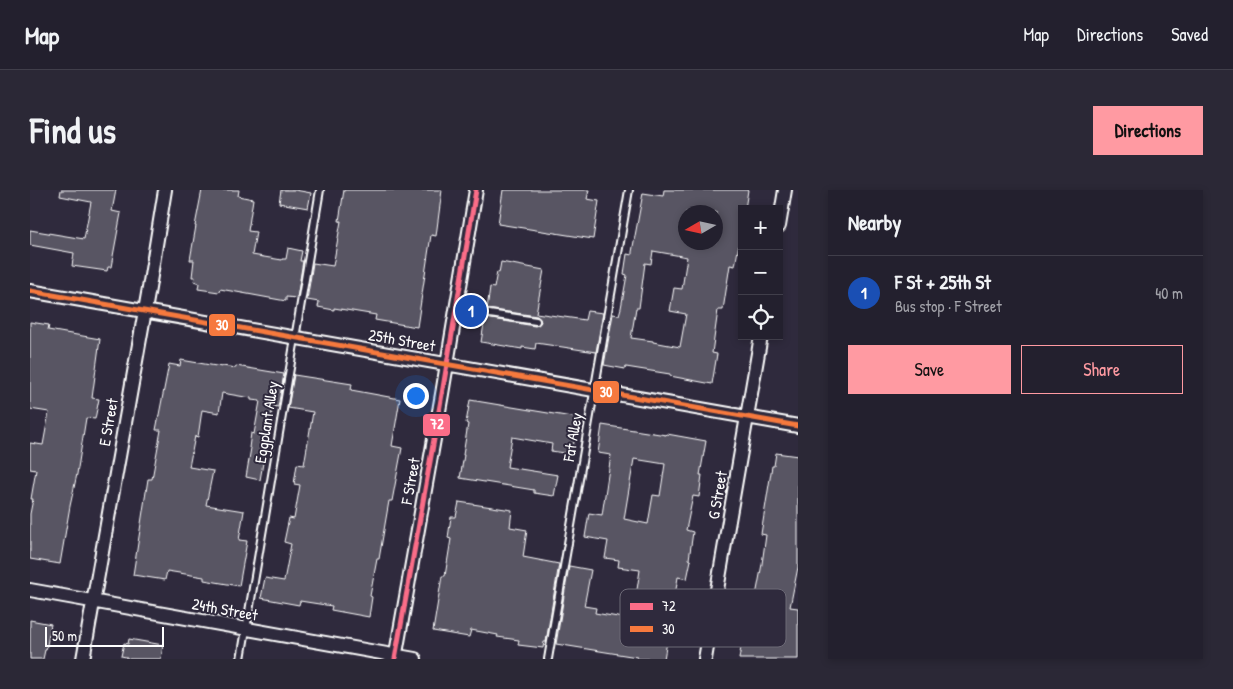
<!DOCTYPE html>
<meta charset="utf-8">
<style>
:root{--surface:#23202e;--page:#2b2836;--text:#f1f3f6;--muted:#a3a3aa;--line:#403e4a;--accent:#ff9aa2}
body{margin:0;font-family:"Patrick Hand",sans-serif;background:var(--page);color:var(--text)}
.controls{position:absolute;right:15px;top:15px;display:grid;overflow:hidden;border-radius:0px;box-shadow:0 2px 8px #0003}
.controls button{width:45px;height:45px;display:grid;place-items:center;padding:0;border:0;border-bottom:1px solid var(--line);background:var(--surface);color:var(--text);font:25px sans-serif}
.compass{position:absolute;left:648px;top:15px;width:45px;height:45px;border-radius:50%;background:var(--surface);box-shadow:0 2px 8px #0003;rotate:261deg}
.scale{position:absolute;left:15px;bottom:12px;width:119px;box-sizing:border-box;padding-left:5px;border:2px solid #fff;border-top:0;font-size:14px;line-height:18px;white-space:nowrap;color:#fff;-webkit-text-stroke:4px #2f2a3d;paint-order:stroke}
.you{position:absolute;left:385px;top:205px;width:18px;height:18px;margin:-12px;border:4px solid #fff;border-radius:50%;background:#1a73e8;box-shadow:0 0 0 8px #1a73e833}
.badge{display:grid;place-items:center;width:32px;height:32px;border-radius:50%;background:var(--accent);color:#fff;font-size:16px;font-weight:700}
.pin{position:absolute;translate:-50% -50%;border:2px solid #fff;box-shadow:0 1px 5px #0006}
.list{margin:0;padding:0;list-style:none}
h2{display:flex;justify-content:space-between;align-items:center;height:65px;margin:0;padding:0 20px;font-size:21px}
h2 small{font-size:16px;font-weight:400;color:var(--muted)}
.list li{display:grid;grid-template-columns:32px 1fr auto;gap:15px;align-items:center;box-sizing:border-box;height:75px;padding:0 20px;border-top:1px solid var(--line)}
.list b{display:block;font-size:19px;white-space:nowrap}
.list p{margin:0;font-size:16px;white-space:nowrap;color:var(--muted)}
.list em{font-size:16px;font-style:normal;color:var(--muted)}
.actions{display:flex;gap:10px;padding:15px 20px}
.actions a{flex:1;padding:11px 0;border:1px solid var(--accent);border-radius:0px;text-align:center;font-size:18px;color:var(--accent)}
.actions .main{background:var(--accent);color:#111}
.icon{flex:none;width:28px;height:28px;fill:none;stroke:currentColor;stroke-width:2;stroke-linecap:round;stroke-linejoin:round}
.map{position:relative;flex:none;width:768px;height:469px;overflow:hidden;border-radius:0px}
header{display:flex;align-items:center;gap:30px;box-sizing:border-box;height:70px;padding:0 25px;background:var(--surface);border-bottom:1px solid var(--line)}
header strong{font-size:24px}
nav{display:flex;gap:28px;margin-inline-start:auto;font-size:18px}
.intro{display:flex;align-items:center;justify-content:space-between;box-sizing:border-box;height:120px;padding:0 30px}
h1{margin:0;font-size:35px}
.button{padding:12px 22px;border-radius:0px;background:var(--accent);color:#111;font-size:18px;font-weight:700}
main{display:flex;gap:30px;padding:0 30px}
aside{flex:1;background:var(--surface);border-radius:0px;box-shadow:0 2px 8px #0003}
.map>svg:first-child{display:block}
.building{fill:#595564;stroke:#fff;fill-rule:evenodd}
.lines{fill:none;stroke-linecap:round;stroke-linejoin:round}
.lane-casing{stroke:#fff;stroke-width:10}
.street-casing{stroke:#fff;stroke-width:16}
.lane{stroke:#2f2a3d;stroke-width:6}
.street{stroke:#2f2a3d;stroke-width:12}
.bus-1-casing{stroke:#2f2a3d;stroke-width:9}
.bus-2-casing{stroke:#2f2a3d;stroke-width:9}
.bus-1{stroke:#fb6d88;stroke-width:5}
.bus-2{stroke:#f6793e;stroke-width:5}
.labels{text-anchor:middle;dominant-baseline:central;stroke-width:4;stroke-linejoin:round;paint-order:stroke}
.street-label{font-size:16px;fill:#fff;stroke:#2f2a3d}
.key{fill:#2f2a3d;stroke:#6d6a77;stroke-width:1}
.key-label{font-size:14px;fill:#fff}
.line-badge{stroke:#2f2a3d;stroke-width:2}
.badge-label{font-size:14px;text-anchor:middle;font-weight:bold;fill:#fff}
</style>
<header>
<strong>Map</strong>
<nav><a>Map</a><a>Directions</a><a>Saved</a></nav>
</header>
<div class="intro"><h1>Find us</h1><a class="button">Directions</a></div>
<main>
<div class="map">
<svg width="768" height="469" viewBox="0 0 768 469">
<rect width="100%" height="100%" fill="#2f2a3d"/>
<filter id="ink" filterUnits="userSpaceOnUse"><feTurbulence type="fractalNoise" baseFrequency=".02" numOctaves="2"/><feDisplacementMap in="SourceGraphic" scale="10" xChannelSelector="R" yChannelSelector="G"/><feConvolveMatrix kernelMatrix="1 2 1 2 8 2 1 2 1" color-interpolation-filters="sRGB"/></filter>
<g filter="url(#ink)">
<path class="building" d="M 31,0 L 86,0 L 82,21 L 91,23 L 81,77 L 78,77 L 77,81 L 42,76 L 44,63 L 0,55 L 0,40 L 54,49 L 61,12 L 30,6 Z
M 172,0 L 209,0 L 208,6 L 223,9 L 218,41 L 226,42 L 222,65 L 252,70 L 252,69 L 256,69 L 258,58 L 272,61 L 270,71 L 273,71 L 267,108 L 256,107 L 256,111 L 190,99 L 189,102 L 168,99 L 169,93 L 164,91 L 165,87 L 162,87 L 164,70 L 160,70 L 166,36 L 165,36 Z
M 251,0 L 265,0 L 281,3 L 278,18 L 249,13 Z
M 314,0 L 412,0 L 406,46 L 401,45 L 387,137 L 345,130 L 346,125 L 304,118 L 304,120 L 288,117 L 289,112 L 277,110 L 283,73 L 303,76 L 311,31 L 309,31 Z
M 473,0 L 559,0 L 557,9 L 569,11 L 563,49 L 468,34 Z
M 634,0 L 718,0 L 715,19 L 712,19 L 712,38 L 705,76 L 700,75 L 693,120 L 688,120 L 682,163 L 687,164 L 682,194 L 640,186 L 640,184 L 596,177 L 595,179 L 574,175 L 583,124 L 589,125 L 591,118 L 597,85 L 594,84 L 597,64 L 602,65 L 602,62 L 613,3 L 633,6 ZM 656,22 L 686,22 L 686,52 L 656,52 ZM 623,61 L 657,67 L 652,99 L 644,98 L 640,121 L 656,124 L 650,157 L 623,152 L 623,151 L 601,148 L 606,118 L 609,118 L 615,73 L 621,74 Z
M 471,72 L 514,80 L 506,123 L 555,130 L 557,121 L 573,123 L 566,162 L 506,153 L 505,159 L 492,157 L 492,159 L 451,152 L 455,128 L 505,136 L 508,135 L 511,132 L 510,129 L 507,126 L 457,119 L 460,97 L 464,98 L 467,82 L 469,83 Z
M 0,132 L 19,135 L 18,140 L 70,149 L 62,208 L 69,209 L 65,229 L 56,228 L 47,284 L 40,316 L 30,374 L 0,369 L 0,324 L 3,309 L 1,309 L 6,280 L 0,279 L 0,253 L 13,255 L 19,222 L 0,219 Z
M 151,170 L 192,177 L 192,176 L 206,178 L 206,176 L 254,184 L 248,217 L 243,216 L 230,290 L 216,287 L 221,258 L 219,258 L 221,243 L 224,244 L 230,211 L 221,210 L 221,208 L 192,203 L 189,223 L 172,220 L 168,247 L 165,246 L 159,277 L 183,281 L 176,315 L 214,321 L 209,350 L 217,351 L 209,396 L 174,390 L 174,387 L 137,381 L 135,390 L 103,385 L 118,289 L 122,289 L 131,240 L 126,240 L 139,174 L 150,176 Z
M 264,185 L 322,194 L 321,200 L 370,209 L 362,256 L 372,258 L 362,311 L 359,311 L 349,369 L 347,369 L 340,406 L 342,407 L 339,427 L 301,420 L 302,416 L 270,411 L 269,415 L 231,408 L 235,388 L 254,391 L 261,354 L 254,352 L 259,328 L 264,329 L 270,295 L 264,294 L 267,274 L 274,275 L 283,222 L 258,218 Z
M 440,210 L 548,228 L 542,264 L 521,261 L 522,254 L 482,247 L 477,277 L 528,285 L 524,306 L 504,303 L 504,300 L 430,288 L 434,265 L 433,265 L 438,234 L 436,233 Z
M 572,235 L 636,245 L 637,244 L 676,251 L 670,285 L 672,285 L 669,307 L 663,306 L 656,340 L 663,342 L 659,369 L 661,370 L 657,389 L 648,387 L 642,424 L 645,425 L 642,446 L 638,445 L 634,469 L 607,469 L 607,467 L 526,454 L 539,376 L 561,380 L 554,416 L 566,418 L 565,423 L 605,430 L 609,407 L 606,406 L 610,380 L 588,377 L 589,370 L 575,368 L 578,351 L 555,347 L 559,323 L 572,325 L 581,265 L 568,263 ZM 604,269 L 635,274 L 630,306 L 623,305 L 618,334 L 594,329 Z
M 746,263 L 768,266 L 768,377 L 760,417 L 768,418 L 768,469 L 709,469 L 719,410 L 725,411 L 732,374 L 736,345 L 731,344 L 742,276 L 744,276 Z
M 429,312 L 482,320 L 480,337 L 497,340 L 493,367 L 529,374 L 516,452 L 514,452 L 513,458 L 488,455 L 489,450 L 467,447 L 468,445 L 441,440 L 439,447 L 403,441 L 412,386 L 415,386 L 421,349 L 418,348 L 421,327 L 426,327 Z
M 0,430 L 21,434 L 16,460 L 15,460 L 13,469 L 0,469 Z
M 99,449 L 133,455 L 131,469 L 96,469 L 96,467 L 91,466 L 94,453 L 98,454 Z"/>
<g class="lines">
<defs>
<path id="lane" d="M 426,119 L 506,131
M 211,469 L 290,0
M 518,469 L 599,0"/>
<path id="street" d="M 749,36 L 755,0
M 0,101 L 768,236
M 0,400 L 385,469
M 53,469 L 119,98 L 135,0
M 365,469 L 412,204 L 446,0
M 675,469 L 731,146"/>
</defs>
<use href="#lane" class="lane-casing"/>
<use href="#street" class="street-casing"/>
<use href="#lane" class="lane"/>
<use href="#street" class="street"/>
<defs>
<path id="bus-1" d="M 365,469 L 412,204 L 446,0"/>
<path id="bus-2" d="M 0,101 L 768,236"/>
</defs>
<use href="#bus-1" class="bus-1-casing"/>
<use href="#bus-2" class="bus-2-casing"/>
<use href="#bus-1" class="bus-1"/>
<use href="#bus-2" class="bus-2"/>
</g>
</g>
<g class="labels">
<g class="street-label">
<text transform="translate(372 150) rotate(10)">25th Street</text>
<text transform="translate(78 232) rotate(-80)">E Street</text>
<text transform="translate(236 232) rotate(-81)">Eggplant Alley</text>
<text transform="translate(542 247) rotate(-80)">Fat Alley</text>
<text transform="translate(380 291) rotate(-80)">F Street</text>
<text transform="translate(687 305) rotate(-80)">G Street</text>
<text transform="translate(195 419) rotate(10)">24th Street</text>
</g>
</g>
<rect x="590" y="399" width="166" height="58" rx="8" class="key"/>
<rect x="600" y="413" width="23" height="7" fill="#fb6d88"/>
<rect x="600" y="436" width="23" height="6" fill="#f6793e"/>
<g class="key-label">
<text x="632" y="421">72</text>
<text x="632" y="444">30</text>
</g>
<g class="line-badge">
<rect x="178" y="123" width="28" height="24" rx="5" fill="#f6793e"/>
<rect x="562" y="190" width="28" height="24" rx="5" fill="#f6793e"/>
<rect x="392" y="223" width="29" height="24" rx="5" fill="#fb6d88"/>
</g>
<g class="badge-label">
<text x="192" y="140">30</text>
<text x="576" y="207">30</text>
<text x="407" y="239">72</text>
</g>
</svg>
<div class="controls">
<button>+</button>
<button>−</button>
<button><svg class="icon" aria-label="locate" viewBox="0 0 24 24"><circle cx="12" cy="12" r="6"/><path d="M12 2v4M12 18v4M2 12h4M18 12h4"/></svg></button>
</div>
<svg class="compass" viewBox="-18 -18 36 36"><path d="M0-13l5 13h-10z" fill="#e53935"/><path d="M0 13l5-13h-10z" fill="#a3a3aa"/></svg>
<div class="scale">50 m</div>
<div class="you"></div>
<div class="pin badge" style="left:441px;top:121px;background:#1a4fb4">1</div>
</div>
<aside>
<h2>Nearby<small></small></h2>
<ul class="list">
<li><span class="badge" style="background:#1a4fb4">1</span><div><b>F St + 25th St</b><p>Bus stop · F Street</p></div><em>40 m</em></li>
</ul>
<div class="actions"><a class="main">Save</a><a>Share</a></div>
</aside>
</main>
